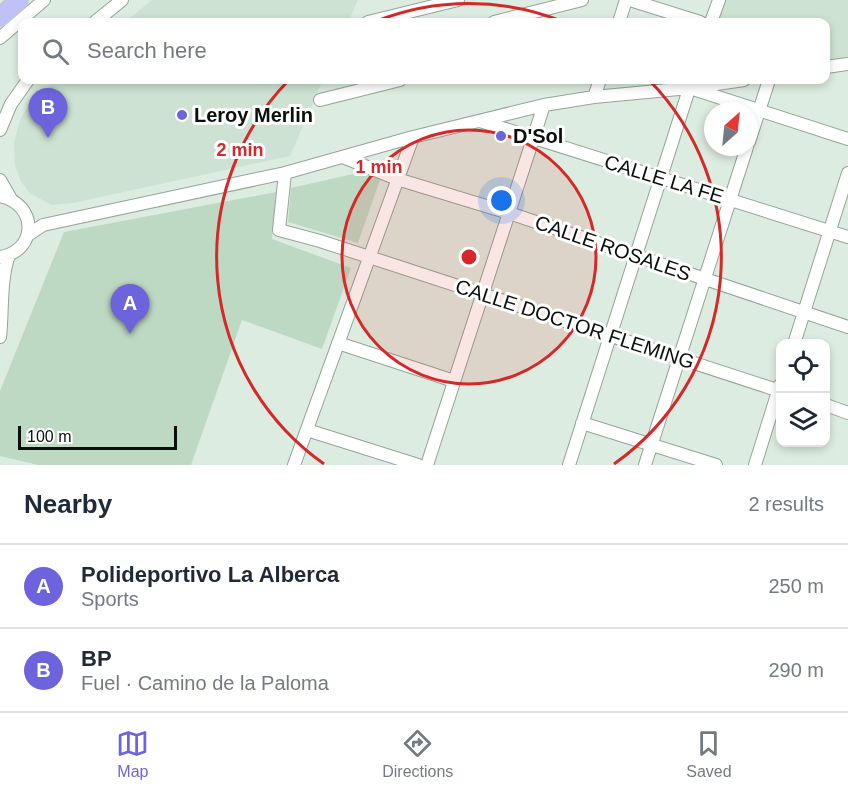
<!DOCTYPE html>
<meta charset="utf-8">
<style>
:root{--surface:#fff;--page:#f2f2f3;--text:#1f2937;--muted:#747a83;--line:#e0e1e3;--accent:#6c63dd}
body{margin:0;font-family:Arial,sans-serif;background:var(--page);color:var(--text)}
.controls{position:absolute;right:18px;bottom:18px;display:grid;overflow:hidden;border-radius:12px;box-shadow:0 3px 9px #0003}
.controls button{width:54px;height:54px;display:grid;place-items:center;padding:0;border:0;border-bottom:2px solid var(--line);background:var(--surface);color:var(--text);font:30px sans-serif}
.compass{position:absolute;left:704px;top:102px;width:54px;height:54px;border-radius:50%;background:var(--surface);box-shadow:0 3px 9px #0003;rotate:27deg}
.scale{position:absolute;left:18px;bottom:15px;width:159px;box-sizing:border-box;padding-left:6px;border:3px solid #0a0f0c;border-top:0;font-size:16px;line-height:21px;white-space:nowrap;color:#0a0f0c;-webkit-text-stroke:4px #fff;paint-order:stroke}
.you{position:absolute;left:502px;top:201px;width:21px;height:21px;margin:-15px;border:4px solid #fff;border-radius:50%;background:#1a73e8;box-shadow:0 0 0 9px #1a73e833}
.badge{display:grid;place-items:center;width:39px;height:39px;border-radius:50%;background:var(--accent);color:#fff;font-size:20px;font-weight:700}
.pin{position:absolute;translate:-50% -50px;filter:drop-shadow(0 2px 3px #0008)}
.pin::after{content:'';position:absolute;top:32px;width:21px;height:18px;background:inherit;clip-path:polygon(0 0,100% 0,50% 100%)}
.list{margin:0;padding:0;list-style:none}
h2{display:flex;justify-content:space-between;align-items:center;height:78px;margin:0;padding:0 24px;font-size:26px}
h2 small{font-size:20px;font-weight:400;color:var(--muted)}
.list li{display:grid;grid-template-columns:39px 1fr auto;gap:18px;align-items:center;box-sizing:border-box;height:84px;padding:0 24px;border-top:2px solid var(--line)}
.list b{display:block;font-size:22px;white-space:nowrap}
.list p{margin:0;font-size:20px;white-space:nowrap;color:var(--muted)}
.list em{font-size:20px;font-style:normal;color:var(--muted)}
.icon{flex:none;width:33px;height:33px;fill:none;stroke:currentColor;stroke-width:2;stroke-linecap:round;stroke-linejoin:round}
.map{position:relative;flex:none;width:848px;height:465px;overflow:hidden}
.search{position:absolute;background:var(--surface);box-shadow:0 3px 9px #0003;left:18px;right:18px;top:18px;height:66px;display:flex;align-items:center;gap:15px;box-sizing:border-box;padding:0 21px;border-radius:12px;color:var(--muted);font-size:22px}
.sheet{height:246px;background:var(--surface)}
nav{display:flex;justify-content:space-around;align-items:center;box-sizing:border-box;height:84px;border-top:2px solid var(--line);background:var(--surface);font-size:16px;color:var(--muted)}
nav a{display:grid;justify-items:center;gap:3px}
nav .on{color:var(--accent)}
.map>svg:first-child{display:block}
.built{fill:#cde2d2}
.green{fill:#bdd9c3}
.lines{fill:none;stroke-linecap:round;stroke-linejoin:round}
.minor-casing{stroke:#96a499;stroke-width:14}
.highway-casing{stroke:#c9caca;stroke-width:20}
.minor{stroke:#fff;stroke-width:12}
.highway{stroke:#bfc1f7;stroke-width:18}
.ring{fill:none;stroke:#d62828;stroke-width:3}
.poi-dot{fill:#6c63dd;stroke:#fff;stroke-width:2}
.labels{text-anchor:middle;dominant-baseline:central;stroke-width:6;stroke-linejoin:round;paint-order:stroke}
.poi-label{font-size:20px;font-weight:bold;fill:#0a0f0c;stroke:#fff;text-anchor:start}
.street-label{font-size:20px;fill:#0a0f0c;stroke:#fff}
.centre{fill:#d62828;stroke:#fff;stroke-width:3}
.ring-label{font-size:18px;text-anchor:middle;font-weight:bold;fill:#d62828;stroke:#fff;stroke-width:6;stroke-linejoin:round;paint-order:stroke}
</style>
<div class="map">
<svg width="848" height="465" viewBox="0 0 848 465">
<rect width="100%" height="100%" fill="#ddece0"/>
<path class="built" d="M 152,0 L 358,0 L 348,22 L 125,22 Z
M 726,0 L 848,0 L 848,58 L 826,61 L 826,22 L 718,22 Z
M 57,80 L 323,80 L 290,156 L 73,203 L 52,205 L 31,194 L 21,182 L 15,165 L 14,144 L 19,123 L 23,114 L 35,98 Z"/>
<path class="green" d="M 362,172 L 380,180 L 358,243 L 288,222 L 291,188 Z
M 276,192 L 272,239 L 351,268 L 322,349 L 242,320 L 191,465 L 38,465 L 0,456 L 0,391 L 64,232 Z"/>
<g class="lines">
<defs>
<path id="minor" d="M 630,0 L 700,22
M 95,22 L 122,0
M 368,22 L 458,0
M 494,22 L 582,0
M 619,22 L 626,0
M 711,22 L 719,0
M 0,38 L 44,0
M 826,67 L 848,64
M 693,89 L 848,139
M 594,97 L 600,80
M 320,100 L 400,80
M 480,121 L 848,237
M 0,130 L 11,104 L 28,80
M 749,142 L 769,80
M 345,158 L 397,179 L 509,213 L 848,327
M 285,173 L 279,230 L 320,241 L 780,391
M 0,180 L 11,199
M 0,196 C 38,204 38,251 0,257
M 28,235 L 43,225 L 285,173 L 413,137 L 544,105 L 594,97 L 689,88 L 744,80
M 0,337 C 3,310 0,281 9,255
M 338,343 L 454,381
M 794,344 L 848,173
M 826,405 L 848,413
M 582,423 L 716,465
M 307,430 L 418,465
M 294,465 L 413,137
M 427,465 L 544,105
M 569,465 L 691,83
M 645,465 L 747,147
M 755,465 L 780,385"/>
<path id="highway" d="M 0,17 L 19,0"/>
</defs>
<use href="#minor" class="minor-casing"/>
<use href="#highway" class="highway-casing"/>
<use href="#minor" class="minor"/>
<use href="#highway" class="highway"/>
</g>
<circle cx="469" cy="257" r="127" fill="#d62828" fill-opacity=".12"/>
<g class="ring">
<circle cx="469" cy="257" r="127"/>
<path d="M324 464A253 253 0 0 1 289 80M374 22A253 253 0 0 1 564 22M649 80A253 253 0 0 1 614 464"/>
</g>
<g class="poi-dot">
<circle cx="182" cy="115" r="6"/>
<circle cx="501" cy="136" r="6"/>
</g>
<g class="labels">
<g class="poi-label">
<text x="194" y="115">Leroy Merlin</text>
<text x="513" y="136">D'Sol</text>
</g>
<g class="street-label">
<text transform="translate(664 179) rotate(17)">CALLE LA FE</text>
<text transform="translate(613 248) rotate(19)">CALLE ROSALES</text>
<text transform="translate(575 324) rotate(18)">CALLE DOCTOR FLEMING</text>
</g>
</g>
<circle cx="469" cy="257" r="9" class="centre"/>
<g class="ring-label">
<text x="240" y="156">2 min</text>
<text x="379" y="173">1 min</text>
</g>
</svg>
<div class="controls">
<button><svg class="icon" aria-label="locate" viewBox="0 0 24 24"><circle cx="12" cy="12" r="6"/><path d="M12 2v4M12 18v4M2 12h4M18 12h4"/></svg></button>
<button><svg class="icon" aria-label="layers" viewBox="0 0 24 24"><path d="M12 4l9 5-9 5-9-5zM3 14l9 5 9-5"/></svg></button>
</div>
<svg class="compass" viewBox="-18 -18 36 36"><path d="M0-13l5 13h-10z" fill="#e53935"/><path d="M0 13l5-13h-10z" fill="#747a83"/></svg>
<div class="scale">100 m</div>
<div class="you"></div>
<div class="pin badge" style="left:130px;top:334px">A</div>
<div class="pin badge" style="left:48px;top:138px">B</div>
<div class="search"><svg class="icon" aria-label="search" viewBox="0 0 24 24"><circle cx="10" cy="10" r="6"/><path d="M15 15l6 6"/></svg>Search here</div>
</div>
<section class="sheet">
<h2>Nearby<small>2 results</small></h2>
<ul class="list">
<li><span class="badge">A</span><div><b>Polideportivo La Alberca</b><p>Sports</p></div><em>250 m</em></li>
<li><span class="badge">B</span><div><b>BP</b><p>Fuel · Camino de la Paloma</p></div><em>290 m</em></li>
</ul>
</section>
<nav>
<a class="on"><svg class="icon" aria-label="map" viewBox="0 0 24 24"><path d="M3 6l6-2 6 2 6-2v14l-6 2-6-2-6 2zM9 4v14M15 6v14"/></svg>Map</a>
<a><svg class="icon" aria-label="directions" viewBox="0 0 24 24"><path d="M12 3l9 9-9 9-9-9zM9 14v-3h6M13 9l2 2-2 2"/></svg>Directions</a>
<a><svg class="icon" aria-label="saved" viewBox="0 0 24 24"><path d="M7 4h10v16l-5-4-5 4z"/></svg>Saved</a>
</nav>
